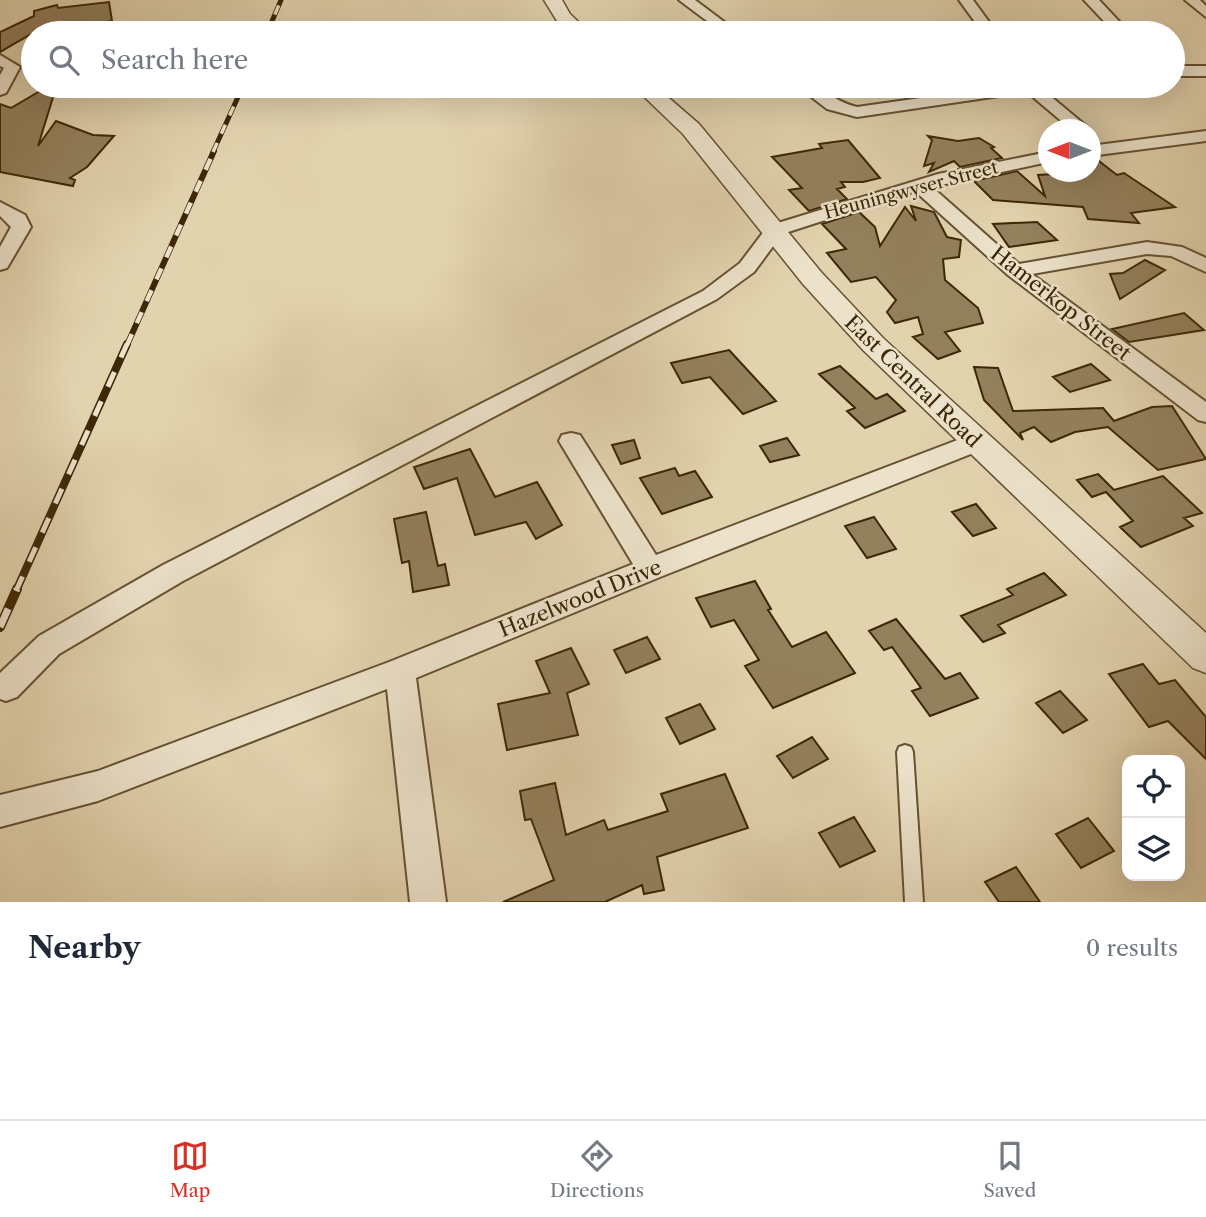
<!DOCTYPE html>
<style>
:root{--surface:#fff;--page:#f6f6f7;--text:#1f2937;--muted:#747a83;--line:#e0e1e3;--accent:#d93025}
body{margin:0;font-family:"Libre Caslon Text",serif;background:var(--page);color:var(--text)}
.controls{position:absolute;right:21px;bottom:21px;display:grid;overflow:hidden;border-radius:14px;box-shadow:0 7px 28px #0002}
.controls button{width:63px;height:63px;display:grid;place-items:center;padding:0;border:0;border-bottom:2px solid var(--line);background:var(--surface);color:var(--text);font:35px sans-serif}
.compass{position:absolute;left:1038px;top:119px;width:63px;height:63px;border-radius:50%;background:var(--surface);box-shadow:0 7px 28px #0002;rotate:270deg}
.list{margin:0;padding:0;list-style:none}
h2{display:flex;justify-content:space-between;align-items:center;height:91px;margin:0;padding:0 28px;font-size:30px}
h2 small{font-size:23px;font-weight:400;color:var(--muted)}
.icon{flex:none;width:38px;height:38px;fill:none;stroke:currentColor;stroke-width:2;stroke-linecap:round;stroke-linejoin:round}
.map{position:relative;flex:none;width:1206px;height:902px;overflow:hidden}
.search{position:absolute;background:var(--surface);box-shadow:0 7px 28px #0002;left:21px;right:21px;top:21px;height:77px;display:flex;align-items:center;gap:18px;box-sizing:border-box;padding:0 24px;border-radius:38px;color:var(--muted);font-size:26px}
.sheet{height:217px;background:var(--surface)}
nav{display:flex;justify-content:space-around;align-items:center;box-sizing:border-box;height:98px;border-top:2px solid var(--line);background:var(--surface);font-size:19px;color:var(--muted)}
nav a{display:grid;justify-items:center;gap:4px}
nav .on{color:var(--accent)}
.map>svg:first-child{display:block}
.building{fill:#93805d;stroke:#3d2705;stroke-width:2}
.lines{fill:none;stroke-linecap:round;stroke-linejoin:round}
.service-casing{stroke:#665230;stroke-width:4}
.minor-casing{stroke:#665230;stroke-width:4}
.tertiary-casing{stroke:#665230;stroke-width:3}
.service{fill:#ece2cb;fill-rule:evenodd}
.minor{fill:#ece2cb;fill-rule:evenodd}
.tertiary{fill:#ece2cb;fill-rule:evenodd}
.rail-far3-casing{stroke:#3d2705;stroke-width:5}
.rail-far2-casing{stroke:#3d2705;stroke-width:6}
.rail-far1-casing{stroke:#3d2705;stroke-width:8}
.rail-casing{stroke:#3d2705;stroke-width:10}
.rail-far3{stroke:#ece2cb;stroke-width:3.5;stroke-dasharray:10;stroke-linecap:butt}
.rail-far2{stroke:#ece2cb;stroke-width:4.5;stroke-dasharray:12;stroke-linecap:butt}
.rail-far1{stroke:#ece2cb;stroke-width:5;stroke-dasharray:16;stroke-linecap:butt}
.rail{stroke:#ece2cb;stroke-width:7;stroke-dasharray:20;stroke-linecap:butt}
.labels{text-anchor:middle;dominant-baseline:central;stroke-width:5;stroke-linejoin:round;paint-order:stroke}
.far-street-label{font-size:18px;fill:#3d2705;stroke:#ece2cb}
.street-label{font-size:21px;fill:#3d2705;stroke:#ece2cb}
</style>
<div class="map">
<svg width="1206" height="902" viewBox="0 0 1206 902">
<rect width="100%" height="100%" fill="#e2d3af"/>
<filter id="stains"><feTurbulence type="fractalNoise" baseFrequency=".00286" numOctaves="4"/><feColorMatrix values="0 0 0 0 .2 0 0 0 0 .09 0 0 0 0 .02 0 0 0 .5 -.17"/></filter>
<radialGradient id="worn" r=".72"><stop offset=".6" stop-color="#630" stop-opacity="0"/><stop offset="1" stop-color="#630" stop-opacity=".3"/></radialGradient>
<path class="building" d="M 109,2 L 112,21 L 33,33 L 0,52 L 0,32 L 34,16 L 34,11 L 57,5 L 58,8 Z
M 40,91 L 54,94 L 38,146 L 56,121 L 93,135 L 114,136 L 87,167 L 70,178 L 75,180 L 73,186 L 0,172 L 0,104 L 11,108 Z
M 928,136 L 958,141 L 979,138 L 994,147 L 991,148 L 1002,158 L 960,167 L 954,161 L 929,172 L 934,163 L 924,166 L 932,140 Z
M 848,140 L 880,178 L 863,182 L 841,182 L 845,187 L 837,189 L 847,199 L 809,211 L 789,190 L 802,188 L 772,157 L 822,148 L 819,144 Z
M 1095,158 L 1117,175 L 1124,173 L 1175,207 L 1131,213 L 1139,223 L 1088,219 L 1083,207 L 993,200 L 974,181 L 1017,171 L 1045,196 L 1038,175 L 1090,172 L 1090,159 Z
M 911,206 L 934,212 L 947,237 L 961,240 L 959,257 L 943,259 L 945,280 L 978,308 L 983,323 L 945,332 L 960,351 L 938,359 L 913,337 L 923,334 L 918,317 L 895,323 L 887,312 L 896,300 L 876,277 L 851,282 L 827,253 L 846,249 L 822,224 L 859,212 L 875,227 L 880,246 L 905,207 L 916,221 Z
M 1037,222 L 1057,240 L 1009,247 L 993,224 Z
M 1145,260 L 1165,270 L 1120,299 L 1110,274 L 1123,273 Z
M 1184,313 L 1204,330 L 1129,342 L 1112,329 Z
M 729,350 L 776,401 L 743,414 L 710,377 L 682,383 L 671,363 Z
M 1091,364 L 1110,380 L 1070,392 L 1053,377 Z
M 840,366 L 876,399 L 887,394 L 905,411 L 865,428 L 847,411 L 855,408 L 819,374 Z
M 974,367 L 998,368 L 1013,411 L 1103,408 L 1114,421 L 1152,407 L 1172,406 L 1206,459 L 1158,470 L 1108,427 L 1075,432 L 1051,442 L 1034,427 L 1020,433 L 1023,440 L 984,400 Z
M 787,438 L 799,455 L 770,462 L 760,446 Z
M 634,440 L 640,458 L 621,464 L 612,445 Z
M 470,449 L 495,497 L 537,482 L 562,525 L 536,539 L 526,522 L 475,535 L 457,478 L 424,489 L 414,467 Z
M 675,468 L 679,476 L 695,471 L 712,497 L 662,514 L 640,478 Z
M 1098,474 L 1114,490 L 1163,476 L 1202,513 L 1184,518 L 1193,526 L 1141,547 L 1120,527 L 1133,521 L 1106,492 L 1092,497 L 1077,480 Z
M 976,504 L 996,528 L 973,536 L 952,512 Z
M 426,512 L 438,566 L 445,564 L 449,585 L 413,592 L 409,561 L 402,563 L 394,519 Z
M 874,517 L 896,549 L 867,558 L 845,526 Z
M 1044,573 L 1066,595 L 998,625 L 1005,633 L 983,642 L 961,616 L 1013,595 L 1007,589 Z
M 755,581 L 771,609 L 768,610 L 792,647 L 826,632 L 855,673 L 773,708 L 745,666 L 759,660 L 734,620 L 711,627 L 696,598 Z
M 896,619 L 945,679 L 960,673 L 978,698 L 930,716 L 912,691 L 921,688 L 892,647 L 884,650 L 869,631 Z
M 647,637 L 660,659 L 626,673 L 614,650 Z
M 571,648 L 589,684 L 567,693 L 578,735 L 507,750 L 498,704 L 550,693 L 536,661 Z
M 1143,664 L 1159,684 L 1175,680 L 1206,717 L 1206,759 L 1168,721 L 1149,727 L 1109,674 Z
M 1060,691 L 1087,720 L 1063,733 L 1036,703 Z
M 700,704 L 715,729 L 680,744 L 666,718 Z
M 812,737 L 828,759 L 793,778 L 777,756 Z
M 725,774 L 748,828 L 657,857 L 664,890 L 644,894 L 642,885 L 605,902 L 503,902 L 554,880 L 531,819 L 525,820 L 520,791 L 555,783 L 566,835 L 604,820 L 608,830 L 668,811 L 661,794 Z
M 854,817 L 875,851 L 840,867 L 819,833 Z
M 1088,818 L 1114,851 L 1081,868 L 1056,834 Z
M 1016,867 L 1040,902 L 999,902 L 985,882 Z"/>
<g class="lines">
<defs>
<path id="service" d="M 905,745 L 911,747 L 913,752 L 923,902 L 905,902 L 897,752 L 899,747 Z"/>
<path id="minor" d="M 679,0 L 695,0 L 739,33 L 723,33 Z
M 959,0 L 973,0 L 997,33 L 983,33 Z
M 1084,0 L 1099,0 L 1130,33 L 1115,33 Z
M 1185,0 L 1200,0 L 1206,6 L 1206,17 Z
M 0,55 L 20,67 L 6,93 L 0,95 L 0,75 L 4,68 L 0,66 Z
M 1173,66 L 1206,66 L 1206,76 L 1173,76 Z
M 797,86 C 823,85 832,101 857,107 L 1005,86 L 1044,86 L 1042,89 L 1091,130 L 1072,130 L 1027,92 L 857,117 L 827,109 Z
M 1206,131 L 1206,141 L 1090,156 L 1090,146 Z
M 1048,152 L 1048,162 L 932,187 L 1019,264 L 1147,242 L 1182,247 L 1206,258 L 1206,272 L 1171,256 L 1147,254 L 1032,274 L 1206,402 L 1206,422 L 1198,420 L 1008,275 L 915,191 L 782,234 L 754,272 L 717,299 L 183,581 L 59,654 L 17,697 L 6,701 L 0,699 L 0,673 L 39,636 L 163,565 L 703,291 L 740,263 L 768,226 L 938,174 Z
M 0,202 L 25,215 L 31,227 L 7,268 L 0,270 L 0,247 L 11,227 L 0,216 Z
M 571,433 L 580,435 L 656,555 L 968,436 L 977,433 L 986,436 L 989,442 L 986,448 L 660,577 L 416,678 L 446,902 L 410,902 L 387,689 L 98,801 L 0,827 L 0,795 L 98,771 L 389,662 L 633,564 L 559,441 L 562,435 Z"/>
<path id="tertiary" d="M 544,0 L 562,0 L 570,14 L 590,33 L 570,33 L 557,21 Z
M 633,86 L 655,86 L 699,124 L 821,272 L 883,338 L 1206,633 L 1206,673 L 1193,668 L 863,350 L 803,284 L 683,134 Z"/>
</defs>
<use href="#service" class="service-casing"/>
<use href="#minor" class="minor-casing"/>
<use href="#tertiary" class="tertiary-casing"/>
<use href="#service" class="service"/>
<use href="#minor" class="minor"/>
<use href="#tertiary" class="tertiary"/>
<defs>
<path id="rail-far3" d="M 267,33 L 281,0
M 213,152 L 243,86"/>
<path id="rail-far2" d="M 127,345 L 214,151"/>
<path id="rail-far1" d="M 16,591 L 127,344"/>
<path id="rail" d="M 0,627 L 17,589"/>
</defs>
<use href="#rail-far3" class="rail-far3-casing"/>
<use href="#rail-far2" class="rail-far2-casing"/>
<use href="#rail-far1" class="rail-far1-casing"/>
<use href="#rail" class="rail-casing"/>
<use href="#rail-far3" class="rail-far3"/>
<use href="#rail-far2" class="rail-far2"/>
<use href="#rail-far1" class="rail-far1"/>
<use href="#rail" class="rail"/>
</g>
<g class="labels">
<g class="far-street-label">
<text transform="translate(911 190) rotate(-15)">Heuningwyser Street</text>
</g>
<g class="street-label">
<text transform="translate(1061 303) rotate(38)">Hamerkop Street</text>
<text transform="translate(913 381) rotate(44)">East Central Road</text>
<text transform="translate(580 598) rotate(-22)">Hazelwood Drive</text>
</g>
</g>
<rect width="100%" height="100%" filter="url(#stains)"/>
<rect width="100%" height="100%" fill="url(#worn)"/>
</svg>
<div class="controls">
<button><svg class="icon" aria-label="locate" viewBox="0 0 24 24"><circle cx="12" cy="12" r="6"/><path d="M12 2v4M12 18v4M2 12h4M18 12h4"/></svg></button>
<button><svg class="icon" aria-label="layers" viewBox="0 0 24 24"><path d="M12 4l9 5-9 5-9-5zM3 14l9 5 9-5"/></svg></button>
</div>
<svg class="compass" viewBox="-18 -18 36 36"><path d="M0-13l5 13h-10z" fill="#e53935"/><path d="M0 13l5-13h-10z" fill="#747a83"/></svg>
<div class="search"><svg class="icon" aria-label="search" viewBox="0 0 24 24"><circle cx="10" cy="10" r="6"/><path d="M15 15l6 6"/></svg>Search here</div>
</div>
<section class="sheet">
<h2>Nearby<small>0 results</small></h2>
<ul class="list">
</ul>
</section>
<nav>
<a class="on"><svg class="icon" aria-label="map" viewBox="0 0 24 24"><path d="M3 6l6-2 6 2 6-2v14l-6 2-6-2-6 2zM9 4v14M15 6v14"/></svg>Map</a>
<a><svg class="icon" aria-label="directions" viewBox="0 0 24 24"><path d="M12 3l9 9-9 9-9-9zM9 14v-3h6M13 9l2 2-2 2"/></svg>Directions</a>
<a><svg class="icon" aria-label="saved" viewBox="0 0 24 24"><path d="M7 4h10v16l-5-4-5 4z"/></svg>Saved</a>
</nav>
